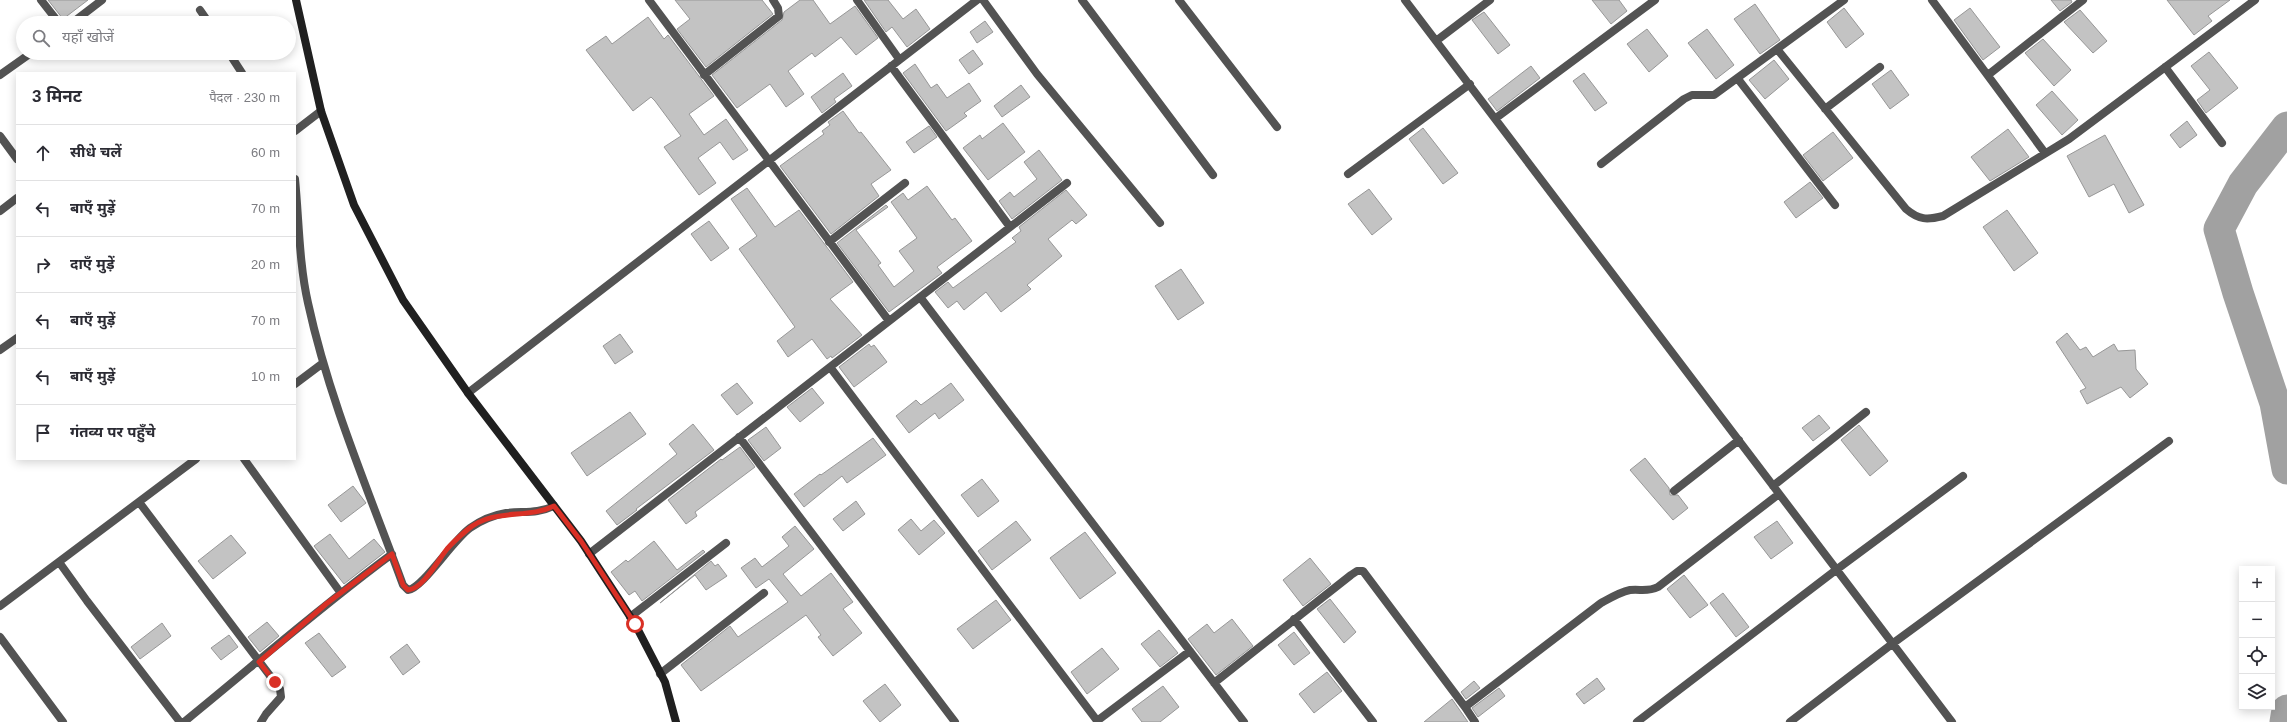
<!DOCTYPE html>
<html lang="hi">
<meta charset="utf-8">
<style>
:root{--surface:#fff;--page:#f2f2f3;--text:#2b2b33;--muted:#7c7c81;--line:#e1e1e2}
body{margin:0;font-family:Arial,"Noto Sans Devanagari",sans-serif;background:var(--page);color:var(--text)}
.controls{position:absolute;right:12px;bottom:12px;display:grid;overflow:hidden;border-radius:0px;box-shadow:0 2px 10px #0003}
.controls button{width:36px;height:36px;display:grid;place-items:center;padding:0;border:0;border-bottom:1px solid var(--line);background:var(--surface);color:var(--text);font:20px sans-serif}
.stop{position:absolute;width:12px;height:12px;margin:-9px;border:3px solid #d93025;border-radius:50%;background:#fff}
.stop.end{background:#d93025;border-color:#fff;box-shadow:0 1px 4px #0008}
.list{margin:0;padding:0;list-style:none}
h2{display:flex;justify-content:space-between;align-items:center;height:52px;margin:0;padding:0 16px;font-size:17px}
h2 small{font-size:13px;font-weight:400;color:var(--muted)}
.list li{display:grid;grid-template-columns:26px 1fr auto;gap:12px;align-items:center;box-sizing:border-box;height:56px;padding:0 16px;border-top:1px solid var(--line)}
.list b{display:block;font-size:15px;white-space:nowrap}
.list em{font-size:13px;font-style:normal;color:var(--muted)}
.icon{flex:none;width:22px;height:22px;fill:none;stroke:currentColor;stroke-width:2;stroke-linecap:round;stroke-linejoin:round}
.map{position:relative;flex:none;width:2287px;height:722px;overflow:hidden}
.search{position:absolute;background:var(--surface);box-shadow:0 2px 10px #0003;left:16px;top:16px;width:280px;height:44px;display:flex;align-items:center;gap:10px;box-sizing:border-box;padding:0 14px;border-radius:22px;color:var(--muted);font-size:15px}
.panel{position:absolute;background:var(--surface);box-shadow:0 2px 10px #0003;left:16px;top:72px;width:280px;height:388px;border-radius:0px}
.map>svg:first-child{display:block}
.lines{fill:none;stroke-linecap:round;stroke-linejoin:round}
.river{stroke:#a1a1a1;stroke-width:31}
.building{fill:#c3c3c3;stroke:#979797}
.street{stroke:#535353;stroke-width:8}
.secondary{stroke:#202020;stroke-width:8}
.route{stroke:#d93025;stroke-width:5}
</style>
<div class="map">
<svg width="2287" height="722" viewBox="0 0 2287 722">
<rect width="100%" height="100%" fill="#fff"/>
<g class="lines">
<path class="river" d="M 2287,127 L 2243,184 L 2219,229 L 2238,293 L 2275,403 L 2287,469
M 2285,722 L 2287,710"/>
</g>
<path class="building" d="M 48,0 L 88,0 L 63,19 Z
M 675,0 L 762,0 L 773,14 L 706,67 L 677,29 L 690,19 Z
M 800,0 L 813,0 L 830,24 L 855,6 L 878,38 L 856,55 L 841,37 L 815,57 L 812,53 L 788,71 L 804,94 L 786,107 L 770,84 L 737,108 L 712,75 L 782,20 L 784,12 Z
M 864,0 L 888,0 L 903,19 L 916,9 L 930,29 L 907,47 L 892,27 L 886,32 Z
M 1592,0 L 1619,0 L 1627,11 L 1611,24 Z
M 2051,0 L 2071,0 L 2072,2 L 2060,11 Z
M 2167,0 L 2230,0 L 2208,16 L 2212,21 L 2194,35 Z
M 1755,4 L 1780,40 L 1760,54 L 1734,19 Z
M 1844,8 L 1864,34 L 1846,48 L 1827,22 Z
M 1970,8 L 2000,47 L 1983,60 L 1954,20 Z
M 2080,10 L 2107,41 L 2093,53 L 2064,22 Z
M 1484,12 L 1510,45 L 1498,54 L 1472,20 Z
M 648,17 L 664,39 L 668,35 L 714,96 L 689,114 L 704,135 L 726,119 L 748,150 L 733,160 L 720,142 L 698,158 L 716,183 L 699,195 L 664,147 L 681,136 L 655,101 L 651,97 L 633,111 L 586,50 L 606,36 L 612,44 Z
M 985,21 L 993,32 L 977,43 L 970,32 Z
M 1647,29 L 1668,56 L 1649,72 L 1627,44 Z
M 1707,29 L 1734,65 L 1716,79 L 1688,43 Z
M 2043,39 L 2071,70 L 2054,86 L 2025,53 Z
M 973,50 L 983,64 L 969,74 L 959,60 Z
M 2209,52 L 2238,88 L 2206,113 L 2197,100 L 2210,90 L 2191,66 Z
M 1774,60 L 1789,79 L 1765,99 L 1749,80 Z
M 915,64 L 931,88 L 937,84 L 947,98 L 969,83 L 981,101 L 964,113 L 967,116 L 946,131 L 903,73 Z
M 1531,66 L 1540,78 L 1497,111 L 1488,99 Z
M 1891,70 L 1909,95 L 1890,109 L 1872,84 Z
M 843,73 L 852,86 L 834,99 L 836,102 L 822,113 L 811,97 Z
M 1584,73 L 1607,103 L 1595,111 L 1573,81 Z
M 1021,85 L 1030,97 L 1002,117 L 994,106 Z
M 2052,91 L 2078,120 L 2062,135 L 2036,105 Z
M 843,111 L 859,133 L 861,132 L 891,170 L 871,184 L 879,196 L 831,234 L 780,166 L 824,134 L 822,131 L 830,125 L 828,122 Z
M 2187,121 L 2197,135 L 2180,148 L 2170,135 Z
M 1003,123 L 1025,152 L 988,180 L 963,148 L 980,135 L 982,139 Z
M 929,126 L 937,137 L 914,153 L 906,142 Z
M 1423,128 L 1458,173 L 1443,184 L 1409,139 Z
M 2008,129 L 2029,157 L 1990,181 L 1971,157 Z
M 1833,132 L 1853,158 L 1823,181 L 1803,155 Z
M 2105,135 L 2144,205 L 2129,213 L 2114,184 L 2089,197 L 2067,156 Z
M 1039,150 L 1062,180 L 1012,219 L 999,201 L 1010,192 L 1014,197 L 1037,179 L 1024,162 Z
M 1810,182 L 1823,198 L 1796,218 L 1784,202 Z
M 927,186 L 952,220 L 955,218 L 972,241 L 937,267 L 942,273 L 889,312 L 837,243 L 886,205 L 888,207 L 856,230 L 881,263 L 878,265 L 894,287 L 914,271 L 899,251 L 917,238 L 891,202 L 903,193 L 908,200 Z
M 747,188 L 775,227 L 799,210 L 853,282 L 830,299 L 862,335 L 832,358 L 831,356 L 827,359 L 812,339 L 788,357 L 777,341 L 795,327 L 739,249 L 757,236 L 731,199 Z
M 1369,189 L 1392,219 L 1372,235 L 1348,204 Z
M 1066,190 L 1087,215 L 1076,224 L 1072,220 L 1048,239 L 1062,256 L 1027,285 L 1031,289 L 1001,312 L 986,292 L 964,310 L 957,301 L 948,308 L 935,292 L 948,282 L 953,288 L 1016,242 L 1012,238 L 1021,231 L 1019,227 Z
M 2007,210 L 2038,253 L 2014,271 L 1983,227 Z
M 709,221 L 729,248 L 711,261 L 691,234 Z
M 1181,269 L 1204,303 L 1178,320 L 1155,286 Z
M 2067,333 L 2080,350 L 2086,347 L 2093,357 L 2114,344 L 2118,351 L 2135,350 L 2136,369 L 2148,384 L 2130,398 L 2121,387 L 2087,404 L 2080,391 L 2086,388 L 2056,342 Z
M 620,334 L 633,352 L 615,364 L 603,346 Z
M 869,344 L 871,347 L 874,345 L 887,362 L 854,387 L 839,367 Z
M 737,383 L 753,403 L 737,415 L 721,395 Z
M 951,383 L 964,400 L 939,419 L 935,413 L 909,433 L 896,416 L 916,400 L 921,405 Z
M 812,388 L 824,403 L 800,422 L 787,407 Z
M 630,412 L 646,434 L 587,476 L 571,453 Z
M 1819,415 L 1830,428 L 1813,441 L 1802,428 Z
M 693,424 L 714,450 L 636,509 L 637,510 L 617,525 L 606,511 L 677,454 L 669,444 Z
M 1859,425 L 1888,461 L 1870,476 L 1841,440 Z
M 766,427 L 781,448 L 764,461 L 748,440 Z
M 873,438 L 886,455 L 847,483 L 842,476 L 804,507 L 794,494 L 820,474 L 821,475 Z
M 740,447 L 755,467 L 695,512 L 697,516 L 686,524 L 668,500 L 721,459 L 722,460 Z
M 1645,458 L 1669,488 L 1670,495 L 1678,495 L 1688,508 L 1673,520 L 1630,470 Z
M 982,479 L 999,501 L 978,517 L 961,495 Z
M 353,486 L 366,503 L 341,522 L 328,505 Z
M 856,501 L 865,514 L 843,531 L 833,519 Z
M 911,519 L 921,531 L 934,520 L 945,533 L 919,555 L 898,530 Z
M 1016,521 L 1031,540 L 992,570 L 978,551 Z
M 1777,521 L 1793,543 L 1771,559 L 1754,537 Z
M 795,526 L 814,549 L 783,574 L 801,596 L 831,573 L 853,602 L 843,609 L 862,633 L 833,656 L 818,637 L 821,635 L 806,615 L 701,691 L 681,665 L 730,626 L 738,637 L 788,602 L 769,579 L 756,588 L 741,568 L 755,558 L 762,567 L 789,546 L 782,537 Z
M 1085,532 L 1116,573 L 1080,599 L 1050,558 Z
M 330,534 L 349,559 L 374,539 L 385,552 L 344,584 L 314,546 Z
M 231,535 L 246,553 L 213,579 L 198,561 Z
M 654,541 L 677,570 L 703,550 L 705,552 L 642,601 L 635,591 L 629,595 L 611,572 L 626,560 L 628,562 Z
M 1310,558 L 1331,584 L 1303,606 L 1283,580 Z
M 711,561 L 715,566 L 718,564 L 727,576 L 706,590 L 695,575 L 660,603 Z
M 1684,575 L 1708,605 L 1690,618 L 1667,589 Z
M 1723,593 L 1749,627 L 1736,637 L 1710,603 Z
M 1330,599 L 1356,632 L 1344,643 L 1317,609 Z
M 996,600 L 1011,620 L 973,649 L 957,629 Z
M 1232,619 L 1253,646 L 1216,675 L 1188,639 L 1207,624 L 1214,633 Z
M 267,622 L 279,636 L 260,652 L 248,637 Z
M 162,623 L 171,636 L 140,659 L 131,647 Z
M 1159,630 L 1178,653 L 1160,667 L 1141,644 Z
M 1294,632 L 1310,653 L 1294,665 L 1278,645 Z
M 319,633 L 346,667 L 332,677 L 305,643 Z
M 229,635 L 238,647 L 221,660 L 211,648 Z
M 407,644 L 420,662 L 403,675 L 390,657 Z
M 1102,648 L 1119,669 L 1087,694 L 1071,672 Z
M 1327,672 L 1342,691 L 1314,713 L 1299,694 Z
M 1597,678 L 1605,689 L 1584,704 L 1576,694 Z
M 1474,681 L 1480,688 L 1466,699 L 1461,692 Z
M 885,684 L 901,705 L 880,722 L 863,701 Z
M 1163,686 L 1179,707 L 1160,722 L 1142,722 L 1132,709 Z
M 1499,688 L 1505,696 L 1478,717 L 1472,708 Z
M 1452,699 L 1468,722 L 1424,722 Z"/>
<g class="lines">
<path class="street" d="M 41,0 L 59,23
M 649,0 L 889,321
M 857,0 L 899,59
M 983,0 L 1037,74 L 1160,223
M 1082,0 L 1213,175
M 1179,0 L 1277,127
M 1405,0 L 1952,722
M 1932,0 L 2045,153
M 200,10 L 209,23
M 72,23 L 102,0
M 1436,41 L 1490,0
M 1777,49 L 1906,209 C 1919,220 1927,220 1943,216 L 2069,139 L 2255,0
M 229,53 L 242,73
M 891,66 L 1010,227
M 2165,67 L 2222,143
M 0,75 L 31,53
M 704,75 L 779,16 L 778,8 L 773,0
M 1988,75 L 2083,0
M 1738,79 L 1835,205
M 1825,109 L 1880,67
M 1496,118 L 1655,0
M 295,131 L 321,111
M 0,136 L 17,159
M 1601,164 L 1684,99 L 1692,95 L 1714,95 L 1844,0
M 1348,174 L 1470,84
M 295,179 C 299,220 299,263 308,303 C 329,400 369,492 403,585 L 408,590 C 422,589 453,540 470,528 C 480,521 494,515 506,513 C 524,511 537,514 554,506
M 0,211 L 17,198
M 829,242 L 905,183
M 920,297 L 1244,722
M 0,350 L 17,338
M 830,367 L 1098,722
M 295,384 L 323,363
M 468,393 L 977,0
M 739,437 L 955,722
M 244,459 L 340,592
M 1773,486 L 1866,412
M 1674,491 L 1739,440
M 139,502 L 280,689 L 281,697 L 266,714 L 261,722
M 589,554 L 1067,183
M 59,562 L 87,601 L 180,722
M 0,606 L 196,459
M 630,617 L 726,543
M 1294,619 L 1373,722
M 0,637 L 63,722
M 660,674 L 764,593
M 1214,683 L 1351,575 L 1357,571 L 1363,571 L 1465,707
M 1097,721 L 1190,651
M 184,722 C 253,666 320,607 392,554
M 1475,722 L 1465,707 L 1601,603 C 1610,598 1620,592 1630,590 C 1641,589 1648,592 1658,587 L 1779,494
M 1637,722 L 1836,570 L 1963,476
M 1790,722 L 1892,644 L 2169,441"/>
<path class="secondary" d="M 296,0 L 321,111 L 354,205 L 403,300 L 468,393 L 581,541 L 635,624 L 665,682 L 676,722"/>
</g>
<g class="lines">
<path class="route" d="M 275,682 L 259,662 L 326,604 L 392,554 L 403,585 L 408,590 C 423,589 438,560 447,549 C 453,542 460,536 467,530 C 494,507 526,520 554,506 L 581,541 L 635,624"/>
</g>
</svg>
<div class="controls">
<button>+</button>
<button>−</button>
<button><svg class="icon" aria-label="locate" viewBox="0 0 24 24"><circle cx="12" cy="12" r="6"/><path d="M12 2v4M12 18v4M2 12h4M18 12h4"/></svg></button>
<button><svg class="icon" aria-label="layers" viewBox="0 0 24 24"><path d="M12 4l9 5-9 5-9-5zM3 14l9 5 9-5"/></svg></button>
</div>
<div class="stop" style="left:635px;top:624px"></div>
<div class="stop end" style="left:275px;top:682px"></div>
<div class="search"><svg class="icon" aria-label="search" viewBox="0 0 24 24"><circle cx="10" cy="10" r="6"/><path d="M15 15l6 6"/></svg>यहाँ खोजें</div>
<section class="panel">
<h2>3 मिनट<small>पैदल · 230 m</small></h2>
<ul class="list">
<li><svg class="icon" aria-label="ahead" viewBox="0 0 24 24"><path d="M12 20V5M6 11l6-6 6 6"/></svg><div><b>सीधे चलें</b></div><em>60 m</em></li>
<li><svg class="icon" aria-label="left" viewBox="0 0 24 24"><path d="M17 20v-9H6M10 6l-5 5 5 5"/></svg><div><b>बाएँ मुड़ें</b></div><em>70 m</em></li>
<li><svg class="icon" aria-label="right" viewBox="0 0 24 24"><path d="M7 20v-9h11M14 6l5 5-5 5"/></svg><div><b>दाएँ मुड़ें</b></div><em>20 m</em></li>
<li><svg class="icon" aria-label="left" viewBox="0 0 24 24"><path d="M17 20v-9H6M10 6l-5 5 5 5"/></svg><div><b>बाएँ मुड़ें</b></div><em>70 m</em></li>
<li><svg class="icon" aria-label="left" viewBox="0 0 24 24"><path d="M17 20v-9H6M10 6l-5 5 5 5"/></svg><div><b>बाएँ मुड़ें</b></div><em>10 m</em></li>
<li><svg class="icon" aria-label="arrive" viewBox="0 0 24 24"><path d="M6 21V4h12l-3 4 3 4H6"/></svg><div><b>गंतव्य पर पहुँचे</b></div></li>
</ul>
</section>
</div>
